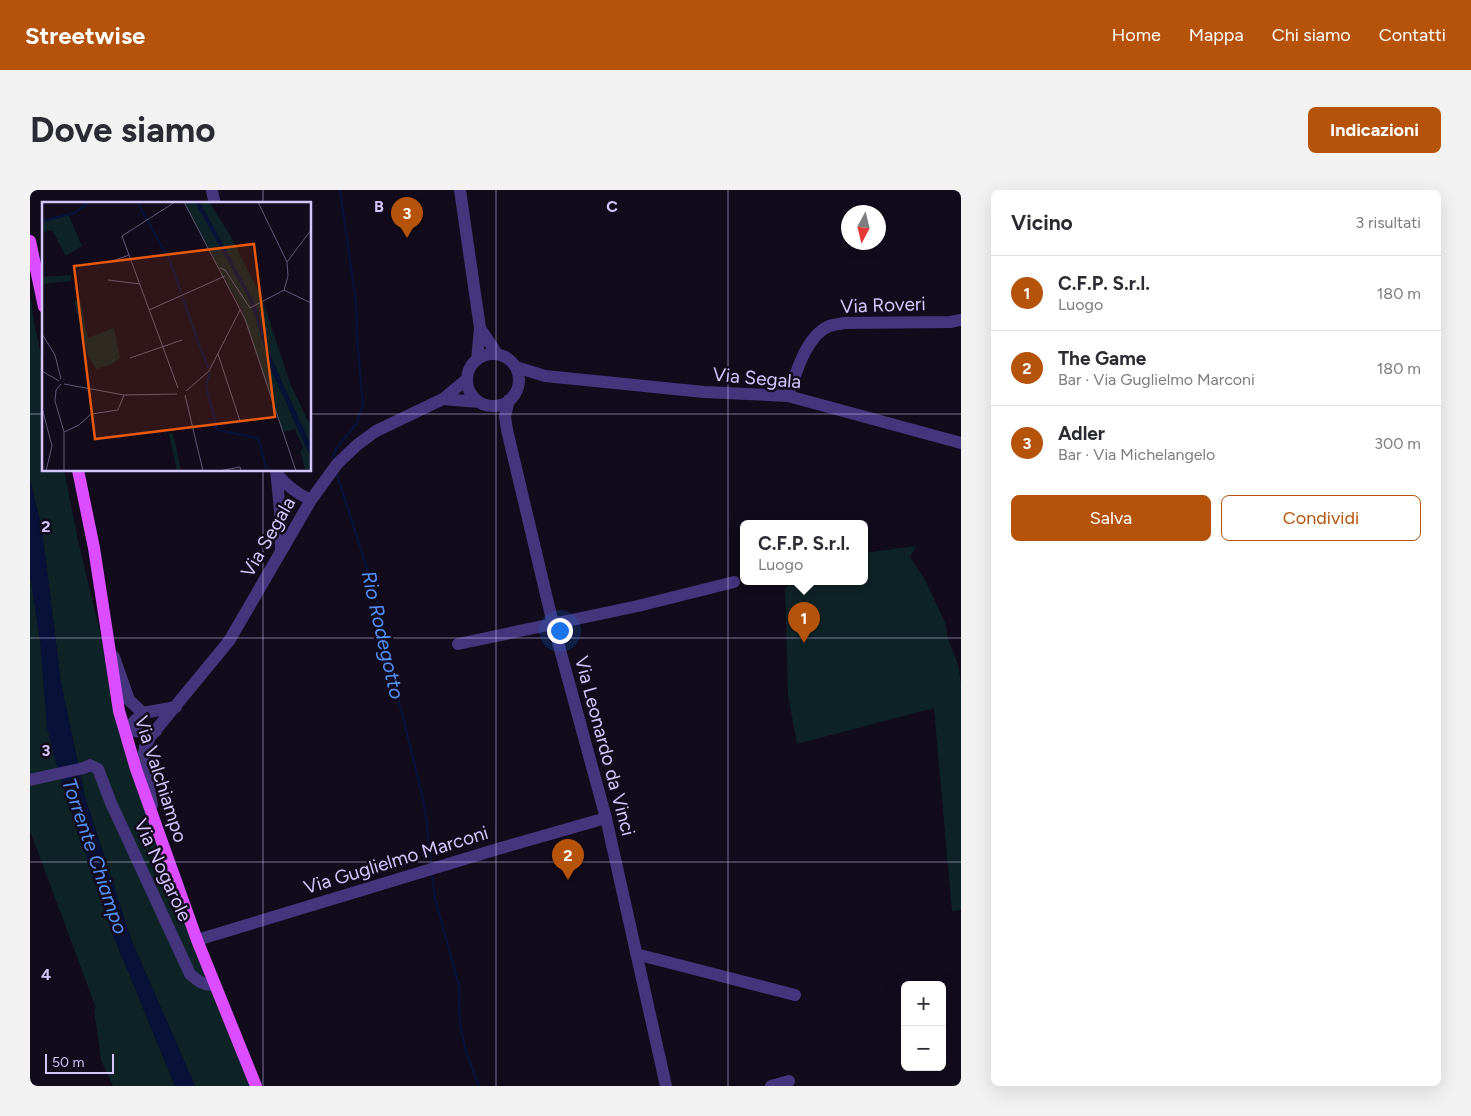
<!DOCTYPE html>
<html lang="it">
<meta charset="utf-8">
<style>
:root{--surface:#fff;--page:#f2f2f3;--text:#2b2b33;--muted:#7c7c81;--line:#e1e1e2;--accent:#b45309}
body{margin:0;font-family:Figtree,sans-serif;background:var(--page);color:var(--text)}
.controls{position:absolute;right:15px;bottom:15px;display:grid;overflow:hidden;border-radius:8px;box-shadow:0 5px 20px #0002}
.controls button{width:45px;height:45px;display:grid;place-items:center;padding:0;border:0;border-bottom:1px solid var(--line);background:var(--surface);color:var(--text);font:25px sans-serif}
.compass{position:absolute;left:811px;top:15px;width:45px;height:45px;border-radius:50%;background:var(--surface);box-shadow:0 5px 20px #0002;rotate:187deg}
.scale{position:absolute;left:15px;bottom:12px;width:69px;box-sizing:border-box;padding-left:5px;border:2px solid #d6c6ff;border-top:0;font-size:14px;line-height:18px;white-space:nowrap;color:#d6c6ff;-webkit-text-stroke:4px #110b1c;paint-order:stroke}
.you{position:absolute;left:529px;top:440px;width:18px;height:18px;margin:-12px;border:4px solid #fff;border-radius:50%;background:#1a73e8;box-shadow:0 0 0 8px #1a73e833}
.badge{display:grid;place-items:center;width:32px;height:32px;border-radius:50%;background:var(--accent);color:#fff;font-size:16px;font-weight:700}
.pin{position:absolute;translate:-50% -41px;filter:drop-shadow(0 1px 2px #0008)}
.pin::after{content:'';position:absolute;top:26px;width:18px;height:15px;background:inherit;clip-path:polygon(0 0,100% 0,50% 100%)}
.popup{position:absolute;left:710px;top:330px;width:128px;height:65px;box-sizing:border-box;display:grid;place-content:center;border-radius:8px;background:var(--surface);filter:drop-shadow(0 1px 4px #0005);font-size:16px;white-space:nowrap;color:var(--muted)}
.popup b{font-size:19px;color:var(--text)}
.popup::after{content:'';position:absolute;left:50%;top:100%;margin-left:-10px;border:10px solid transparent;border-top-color:var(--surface)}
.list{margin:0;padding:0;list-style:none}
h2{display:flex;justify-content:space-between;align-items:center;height:65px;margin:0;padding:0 20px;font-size:21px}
h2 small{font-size:16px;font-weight:400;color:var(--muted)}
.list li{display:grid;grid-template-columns:32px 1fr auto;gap:15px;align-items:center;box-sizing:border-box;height:75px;padding:0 20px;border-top:1px solid var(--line)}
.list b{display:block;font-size:19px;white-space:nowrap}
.list p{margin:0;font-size:16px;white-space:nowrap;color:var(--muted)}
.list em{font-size:16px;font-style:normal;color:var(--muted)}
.actions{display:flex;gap:10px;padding:15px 20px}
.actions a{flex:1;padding:11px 0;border:1px solid var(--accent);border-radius:8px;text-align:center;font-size:18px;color:var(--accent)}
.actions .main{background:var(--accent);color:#fff}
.map{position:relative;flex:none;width:931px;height:896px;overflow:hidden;border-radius:8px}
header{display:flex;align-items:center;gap:30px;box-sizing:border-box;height:70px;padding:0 25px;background:var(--accent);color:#fff}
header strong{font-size:24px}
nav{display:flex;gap:28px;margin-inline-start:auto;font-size:18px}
.intro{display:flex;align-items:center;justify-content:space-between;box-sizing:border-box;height:120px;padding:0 30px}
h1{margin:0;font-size:35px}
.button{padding:12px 22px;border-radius:8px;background:var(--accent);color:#fff;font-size:18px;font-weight:700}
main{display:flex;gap:30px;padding:0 30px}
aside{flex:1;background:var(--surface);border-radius:8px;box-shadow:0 5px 20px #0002}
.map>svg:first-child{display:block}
.green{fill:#0e2326}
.water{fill:#081138}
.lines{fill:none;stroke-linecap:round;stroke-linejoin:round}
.stream{stroke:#081138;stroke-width:2.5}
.minor{stroke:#44357c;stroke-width:12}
.major{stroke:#db4dff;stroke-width:12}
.grid{fill:none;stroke:#d6c6ff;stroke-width:1;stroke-opacity:0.55}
.labels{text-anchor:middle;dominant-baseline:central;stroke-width:5;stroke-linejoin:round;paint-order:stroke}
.street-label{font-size:19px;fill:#d6c6ff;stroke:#110b1c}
.water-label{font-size:20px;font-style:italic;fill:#5493ff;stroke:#110b1c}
.inset-river{fill:none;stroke:#081138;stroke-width:2.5}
.inset-road{fill:none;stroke:#605677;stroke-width:1}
.view{fill:#e8590c;fill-opacity:0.15;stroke:#e8590c;stroke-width:2.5}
.inset-edge{fill:none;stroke:#d6c6ff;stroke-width:2.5}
.grid-label{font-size:16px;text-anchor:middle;font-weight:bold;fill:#d6c6ff;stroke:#110b1c;stroke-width:5;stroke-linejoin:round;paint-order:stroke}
</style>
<header>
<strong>Streetwise</strong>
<nav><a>Home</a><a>Mappa</a><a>Chi siamo</a><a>Contatti</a></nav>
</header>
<div class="intro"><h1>Dove siamo</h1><a class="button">Indicazioni</a></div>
<main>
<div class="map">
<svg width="931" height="896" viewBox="0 0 931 896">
<rect width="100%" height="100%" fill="#110b1c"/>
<path class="green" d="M 0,102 L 4,132 L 14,180 L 14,280 L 34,280 L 48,350 L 100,569 L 227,896 L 165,896 L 101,749 L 55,607 L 31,493 L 12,340 L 0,289 Z
M 886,356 L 880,367 L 894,388 L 915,432 L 918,449 L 928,474 L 931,494 L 931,720 L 922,721 L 904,518 L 767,554 L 758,505 L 755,397 L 771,392 L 834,392 L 834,363 Z
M 0,384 L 10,450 L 81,740 L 145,896 L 83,896 L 71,870 L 64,819 L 66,818 L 0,641 Z"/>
<path class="water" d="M 0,289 L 12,340 L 31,493 L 55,607 L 101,749 L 165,896 L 145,896 L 81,740 L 27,577 L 17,538 L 10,450 L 0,384 Z"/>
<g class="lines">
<path class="stream" d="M 304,271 L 304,263 L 308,256 L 327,233 L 333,215 L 327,149 L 326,112 L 310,0
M 306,282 L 350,418 L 359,455 L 362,483 L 393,609 L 397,634 L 401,674
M 402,684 L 405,708 L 429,796 L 430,835 L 433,849 L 436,862 L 449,896"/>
<path class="minor" d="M 430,0 L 450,138 L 447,170
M 182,1 L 185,14
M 450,138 L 467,164
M437 190a26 26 0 1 1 52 0a26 26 0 1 1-52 0Z
M 486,177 L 515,186 L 674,202 L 758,206 L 931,253
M 758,206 C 766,184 775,147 799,136 C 803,135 809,134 814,133 L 920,132 L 931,130
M 413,209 L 449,212
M 479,210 L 475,226 L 477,240 L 523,434 L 576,628 L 636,896
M 246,280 L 250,321 L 251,359
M 247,284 C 257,296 267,304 281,310
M 428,454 L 608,416 L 704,392
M 84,467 L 99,510 L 113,523
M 95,540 L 113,523 L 146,517
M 95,540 L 113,542 L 126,541
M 0,590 L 54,578 L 60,575 L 68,579 L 81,613 L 160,784 C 168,791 175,797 185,794
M 122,615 L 113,567 L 115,557 L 120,547 L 199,451 L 281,310 L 307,274 L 327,255 L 346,241 L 413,209 L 437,189
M 167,750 L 471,658 L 576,628
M 606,764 L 765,805
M 741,896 L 759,891"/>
<path class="major" d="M 0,51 L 14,117
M 48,280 L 64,358 L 89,521 L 106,579 L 167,750 L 226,896"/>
</g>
<path class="grid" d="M 233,0 L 233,14M 466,0 L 466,896M 698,0 L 698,896M 0,224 L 14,224M 280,224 L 931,224M 233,280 L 233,896M 0,448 L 931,448M 0,672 L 931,672"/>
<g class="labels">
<g class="street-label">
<text transform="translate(853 115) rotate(-2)">Via Roveri</text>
<text transform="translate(727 188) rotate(5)">Via Segala</text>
<text transform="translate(238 347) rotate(-60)">Via Segala</text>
<text transform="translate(575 556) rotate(75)">Via Leonardo da Vinci</text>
<text transform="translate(131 589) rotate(72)">Via Valchiampo</text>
<text transform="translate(366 670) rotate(-17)">Via Guglielmo Marconi</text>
<text transform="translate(133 680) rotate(65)">Via Nogarole</text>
</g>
<g class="water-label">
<text transform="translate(353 445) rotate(77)">Rio Rodegotto</text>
<text transform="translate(65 666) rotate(71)">Torrente Chiampo</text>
</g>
</g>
<g transform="translate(12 12)">
<rect width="269" height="269" fill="#110b1c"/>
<path d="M 142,0 L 153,0 L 196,73 L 208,99 L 230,169 L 269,256 L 269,269 L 264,269 L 262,263 L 258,249 L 261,246 L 253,227 L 241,230 L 200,108 ZM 158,0 L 167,0 L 188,33 L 220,96 L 248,181 L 269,225 L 269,244 L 226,149 L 217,112 ZM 26,12 L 40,44 L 24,54 L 10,28 L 0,31 L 0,20 ZM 29,73 L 29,79 L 0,82 L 0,75 ZM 38,98 L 46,136 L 72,126 L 78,156 L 68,163 L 54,167 L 46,153 L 32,99 ZM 131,231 L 139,269 L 135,269 L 127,232 Z" fill="#0e2326"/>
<path d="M 153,0 L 158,0 L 214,104 L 226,149 L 269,244 L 269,256 L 230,169 L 208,99 Z" fill="#081138"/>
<path class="inset-river" d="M 95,0 L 128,59 L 139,91M 0,19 L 32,11 L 48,0M 140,95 L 166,166M 168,170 L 164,183 L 175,228 L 216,236 L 225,269"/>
<path class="inset-road" d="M 133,0 L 80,34 L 136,186M 142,0 L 203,117 L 254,269M 245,60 L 269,28M 65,61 L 87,53M 178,66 L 183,68 L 208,106 L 242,88 L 246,74 L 245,60 L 216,0M 66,78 L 98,82M 242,88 L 269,101M 107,108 L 183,74M 0,132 L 13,153 L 19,177M 176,152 L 198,219M 88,156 L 140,138M 0,169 L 17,179M 19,182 L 14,188 L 13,199 L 22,230 L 22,269M 22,182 L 82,193 L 135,192M 144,189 L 167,169 L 198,108M 143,193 L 161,269M 0,206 L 10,244 L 4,269M 22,230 L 37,223 L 49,212 L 76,208 L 82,193M 177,269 L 198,265 L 199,269"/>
<path class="view" d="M 212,42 L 233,215 L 53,237 L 32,64 Z"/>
<rect width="269" height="269" class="inset-edge"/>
</g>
<g class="grid-label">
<text x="349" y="22">B</text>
<text x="582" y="22">C</text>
<text x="16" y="342">2</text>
<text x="16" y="566">3</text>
<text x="16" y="790">4</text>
</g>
</svg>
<div class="controls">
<button>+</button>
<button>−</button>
</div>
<svg class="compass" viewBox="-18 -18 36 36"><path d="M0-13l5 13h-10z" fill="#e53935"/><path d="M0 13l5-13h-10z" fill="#7c7c81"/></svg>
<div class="scale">50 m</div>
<div class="you"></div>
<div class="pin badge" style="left:774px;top:453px">1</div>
<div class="popup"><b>C.F.P. S.r.l.</b>Luogo</div>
<div class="pin badge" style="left:538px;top:690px">2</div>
<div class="pin badge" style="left:377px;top:48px">3</div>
</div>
<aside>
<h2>Vicino<small>3 risultati</small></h2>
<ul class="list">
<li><span class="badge">1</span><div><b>C.F.P. S.r.l.</b><p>Luogo</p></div><em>180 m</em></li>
<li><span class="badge">2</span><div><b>The Game</b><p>Bar · Via Guglielmo Marconi</p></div><em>180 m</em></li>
<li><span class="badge">3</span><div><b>Adler</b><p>Bar · Via Michelangelo</p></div><em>300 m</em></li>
</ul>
<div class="actions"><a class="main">Salva</a><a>Condividi</a></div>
</aside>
</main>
